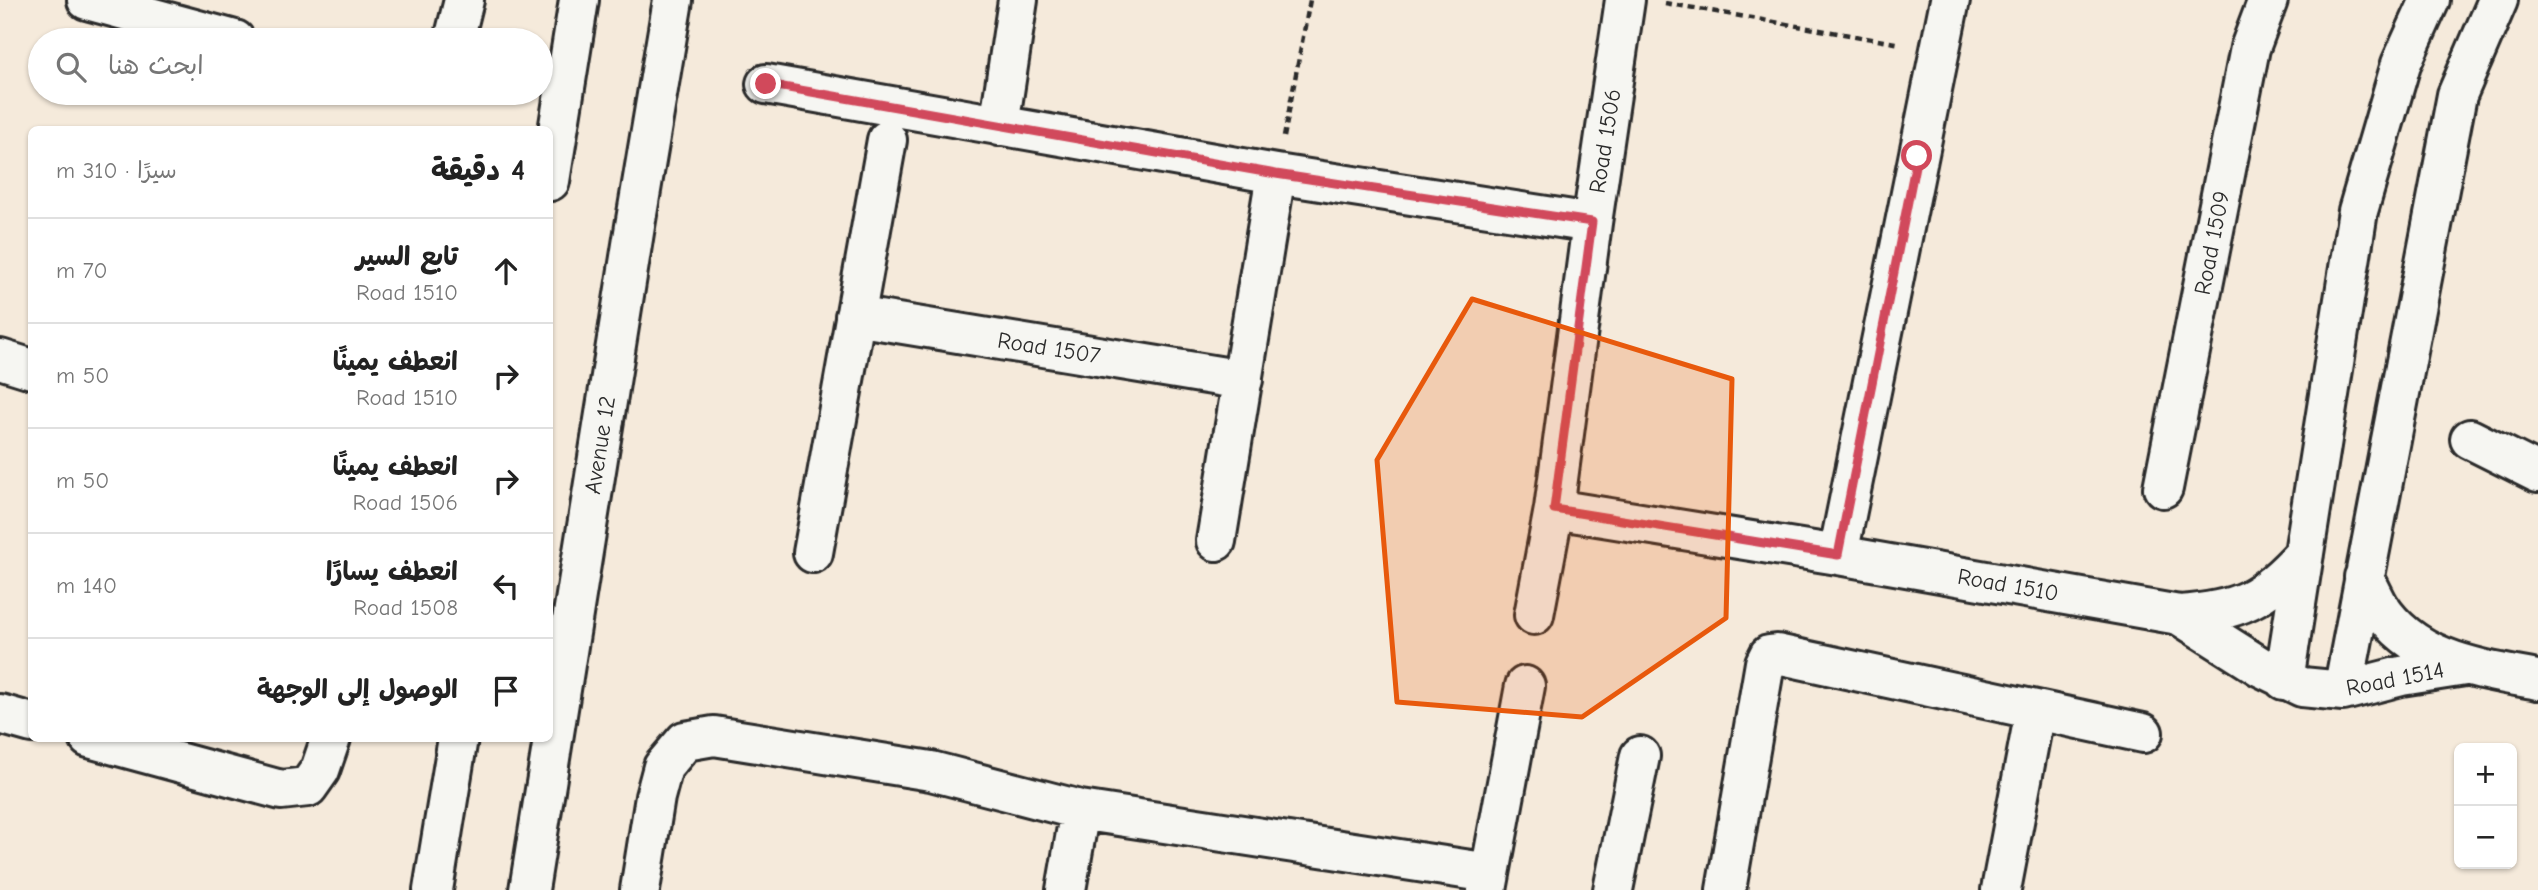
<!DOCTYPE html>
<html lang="ar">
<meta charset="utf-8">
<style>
:root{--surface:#fff;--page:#f2f2f2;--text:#222;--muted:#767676;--line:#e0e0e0}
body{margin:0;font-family:"Comic Neue","Playpen Sans Arabic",sans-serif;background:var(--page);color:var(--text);direction:rtl}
.controls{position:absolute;right:21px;bottom:21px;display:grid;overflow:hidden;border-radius:10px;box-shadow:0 2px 5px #0004}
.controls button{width:63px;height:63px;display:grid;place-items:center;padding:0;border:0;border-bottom:2px solid var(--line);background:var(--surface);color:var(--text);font:35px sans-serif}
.stop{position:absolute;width:21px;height:21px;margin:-16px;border:5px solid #d1495b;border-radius:50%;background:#fff}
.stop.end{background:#d1495b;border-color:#fff;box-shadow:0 2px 7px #0008}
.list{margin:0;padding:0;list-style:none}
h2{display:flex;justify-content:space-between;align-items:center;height:91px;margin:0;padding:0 28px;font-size:30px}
h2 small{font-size:23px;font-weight:400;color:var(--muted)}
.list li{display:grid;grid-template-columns:46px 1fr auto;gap:21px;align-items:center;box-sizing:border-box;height:105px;padding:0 28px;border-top:2px solid var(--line)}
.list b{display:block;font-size:26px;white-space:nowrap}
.list p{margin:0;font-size:23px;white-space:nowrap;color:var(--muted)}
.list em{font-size:23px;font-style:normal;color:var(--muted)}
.icon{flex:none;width:38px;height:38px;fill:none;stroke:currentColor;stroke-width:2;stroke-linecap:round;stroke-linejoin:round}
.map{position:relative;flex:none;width:2538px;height:890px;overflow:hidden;direction:ltr}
.search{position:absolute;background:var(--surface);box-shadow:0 2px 5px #0004;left:28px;top:28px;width:525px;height:77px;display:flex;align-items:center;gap:18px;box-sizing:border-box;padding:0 24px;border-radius:38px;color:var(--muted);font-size:26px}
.panel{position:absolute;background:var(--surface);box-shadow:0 2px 5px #0004;left:28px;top:126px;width:525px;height:616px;border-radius:10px;direction:rtl}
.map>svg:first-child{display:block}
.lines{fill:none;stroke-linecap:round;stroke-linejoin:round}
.minor-casing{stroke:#2b2b2b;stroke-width:44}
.path{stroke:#2b2b2b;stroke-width:4.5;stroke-dasharray:7 5;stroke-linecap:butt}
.minor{stroke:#f6f6f2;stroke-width:38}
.route{stroke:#d1495b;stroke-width:9}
.marked{fill:#e8590c;fill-opacity:0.2;stroke:#e8590c;stroke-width:5;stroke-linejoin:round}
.labels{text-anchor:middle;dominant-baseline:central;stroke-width:5;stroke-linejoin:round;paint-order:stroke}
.street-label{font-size:23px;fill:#2b2b2b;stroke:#f6f6f2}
</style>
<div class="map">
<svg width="2538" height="890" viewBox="0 0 2538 890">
<rect width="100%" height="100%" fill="#f5eadb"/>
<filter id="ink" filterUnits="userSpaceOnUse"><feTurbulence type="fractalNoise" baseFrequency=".0143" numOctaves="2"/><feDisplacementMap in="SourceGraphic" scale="14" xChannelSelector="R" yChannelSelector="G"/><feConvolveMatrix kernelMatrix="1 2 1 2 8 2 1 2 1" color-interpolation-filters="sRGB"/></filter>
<g filter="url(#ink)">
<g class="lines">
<defs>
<path id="minor" d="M 87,0 L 235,40
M 454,40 L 464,0
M 766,84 L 1276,174 L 1592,223
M 999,126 L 1018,0
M 550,181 L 579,0
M 855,316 L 1243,380
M 0,359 L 32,369
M 2470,439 L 2538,473
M 2163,488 L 2250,48 L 2268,0
M 1554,509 L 1838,555 L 2179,615 C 2240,611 2263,599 2304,554
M 1216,541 L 1276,174
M 813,553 L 887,140
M 1838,555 L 1950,0
M 2364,577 C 2369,586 2374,597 2379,606 C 2414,661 2479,669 2538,680
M 1534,615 L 1554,509 L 1592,223 L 1625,0
M 2179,615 L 2261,667 L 2302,687 L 2343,691 L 2401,676 L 2465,666
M 2284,680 L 2358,211 L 2401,64 L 2430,0
M 2343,691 L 2457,95 L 2498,0
M 0,714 L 32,723
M 89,738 L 281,790 L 308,787 L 320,770 L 331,738
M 1080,810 L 1490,873
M 433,890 L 458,738
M 529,890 L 635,226 L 673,0
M 640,890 L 655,797 L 663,767 L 685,741 L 714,736 L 931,771 L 1080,810 L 1066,890
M 1487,890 L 1525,686
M 1613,890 L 1640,756
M 1726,890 L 1765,663 L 1769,655 L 1777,654 L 2143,733
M 2001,890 L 2035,711"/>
</defs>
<use href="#minor" class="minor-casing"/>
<path class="path" d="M 1665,3 L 1901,44
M 1284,137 L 1310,0"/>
<use href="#minor" class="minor"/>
</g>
</g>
<g class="lines" filter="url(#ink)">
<path class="route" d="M 766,84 L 1276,174 L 1592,222 L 1554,509 L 1838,555 L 1917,156"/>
</g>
<path class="marked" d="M 1472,299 L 1732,379 L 1726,618 L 1582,717 L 1397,702 L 1377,460 Z"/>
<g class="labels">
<g class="street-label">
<text transform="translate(1605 141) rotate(-81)">Road 1506</text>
<text transform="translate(2212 243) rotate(-79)">Road 1509</text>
<text transform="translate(1049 348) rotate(9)">Road 1507</text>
<text transform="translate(600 445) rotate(-81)">Avenue 12</text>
<text transform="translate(2008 585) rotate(10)">Road 1510</text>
<text transform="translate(2395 679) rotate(-11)">Road 1514</text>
</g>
</g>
</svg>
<div class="controls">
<button>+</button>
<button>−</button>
</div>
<div class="stop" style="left:1917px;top:156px"></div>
<div class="stop end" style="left:766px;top:84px"></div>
<div class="search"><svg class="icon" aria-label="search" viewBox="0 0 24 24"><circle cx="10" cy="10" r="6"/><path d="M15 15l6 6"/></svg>ابحث هنا</div>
<section class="panel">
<h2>4 دقيقة<small>سيرًا · 310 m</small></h2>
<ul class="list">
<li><svg class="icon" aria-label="ahead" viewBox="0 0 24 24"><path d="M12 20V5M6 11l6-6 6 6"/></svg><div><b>تابع السير</b><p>Road 1510</p></div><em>70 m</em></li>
<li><svg class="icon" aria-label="right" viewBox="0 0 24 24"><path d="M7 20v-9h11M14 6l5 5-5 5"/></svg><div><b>انعطف يمينًا</b><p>Road 1510</p></div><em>50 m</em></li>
<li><svg class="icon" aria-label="right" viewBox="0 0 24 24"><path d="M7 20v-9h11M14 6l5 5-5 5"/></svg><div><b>انعطف يمينًا</b><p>Road 1506</p></div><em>50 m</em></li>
<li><svg class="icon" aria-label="left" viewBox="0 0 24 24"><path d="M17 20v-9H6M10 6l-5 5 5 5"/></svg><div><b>انعطف يسارًا</b><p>Road 1508</p></div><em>140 m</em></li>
<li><svg class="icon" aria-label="arrive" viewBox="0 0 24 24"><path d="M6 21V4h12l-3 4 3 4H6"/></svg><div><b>الوصول إلى الوجهة</b></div></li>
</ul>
</section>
</div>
